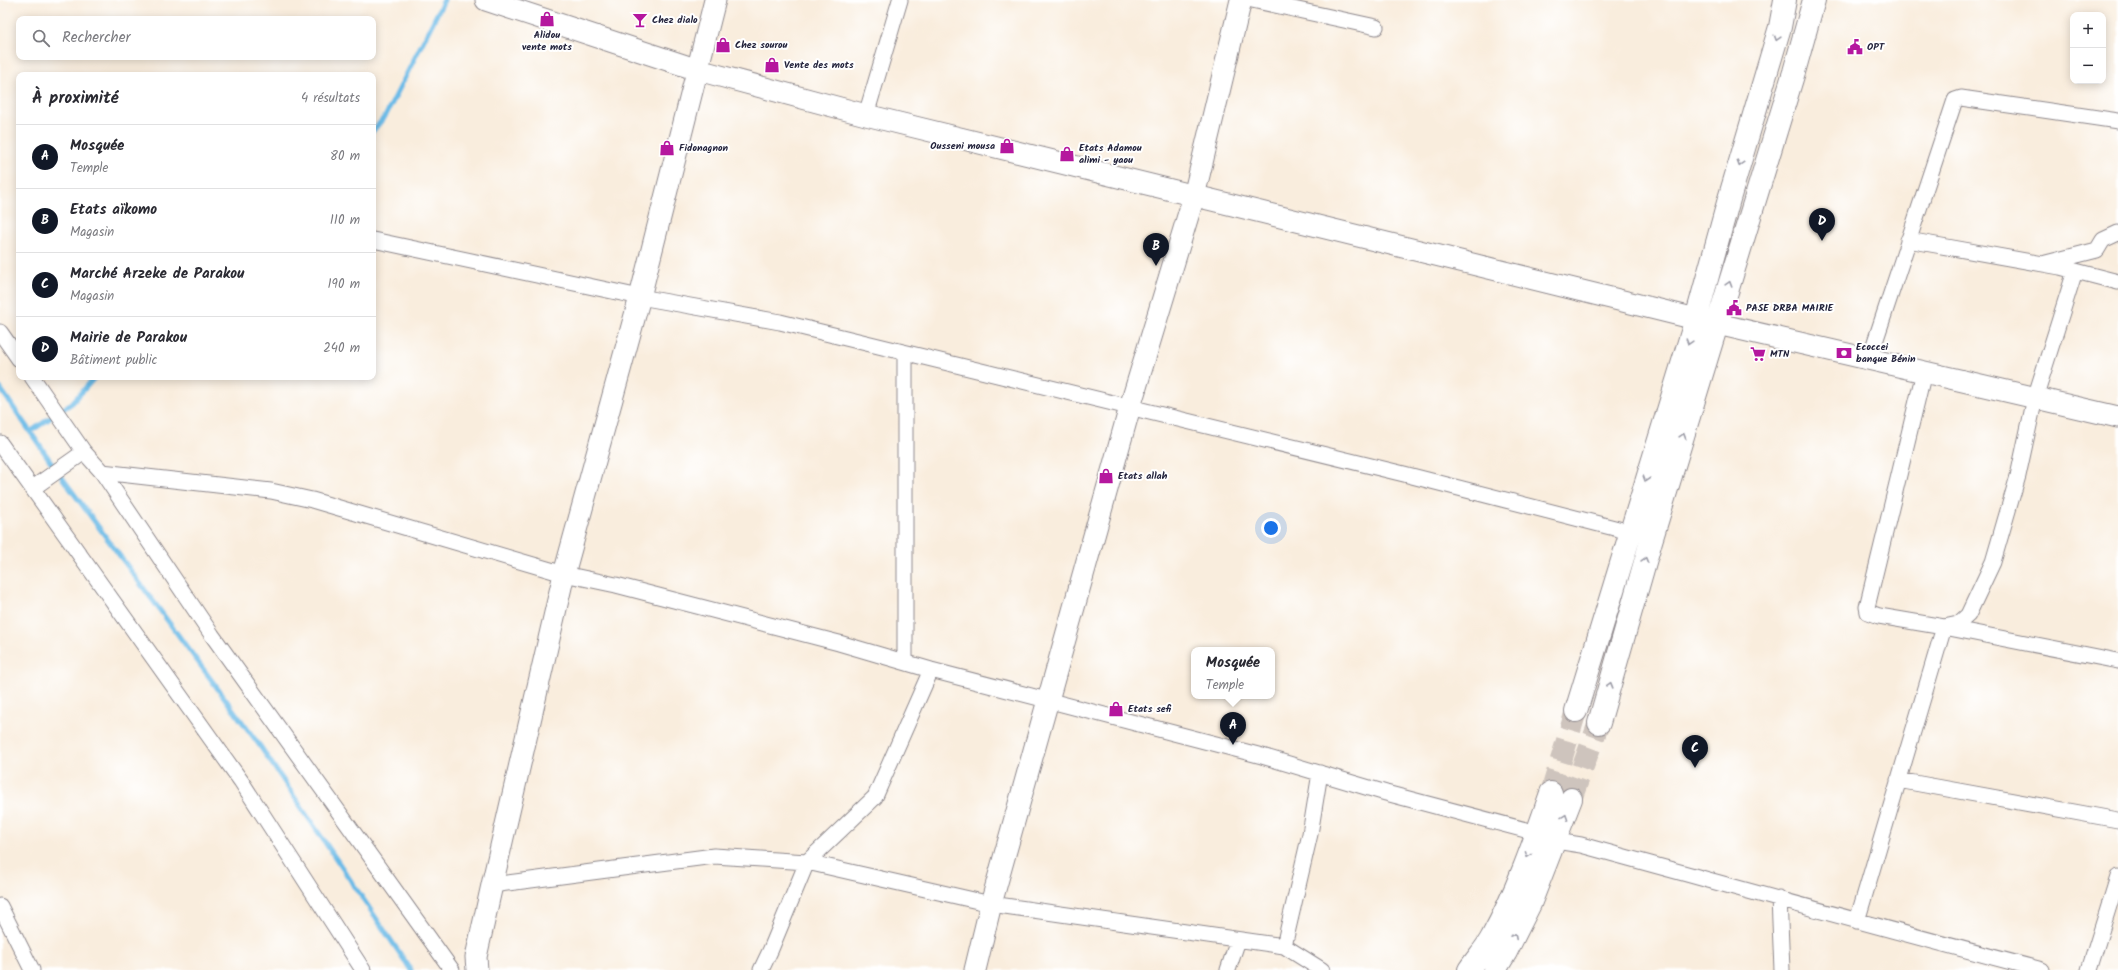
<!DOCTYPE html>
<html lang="fr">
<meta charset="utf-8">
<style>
:root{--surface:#fff;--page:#f7f7f7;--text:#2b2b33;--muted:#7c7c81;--line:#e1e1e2;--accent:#111827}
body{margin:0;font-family:Kalam,sans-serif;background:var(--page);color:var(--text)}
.controls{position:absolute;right:12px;top:12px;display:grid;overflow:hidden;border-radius:8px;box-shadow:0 2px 10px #0003}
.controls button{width:36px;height:36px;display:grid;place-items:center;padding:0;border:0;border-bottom:1px solid var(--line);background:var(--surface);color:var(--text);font:20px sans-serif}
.you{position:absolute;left:1271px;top:528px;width:14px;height:14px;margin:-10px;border:3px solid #fff;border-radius:50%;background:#1a73e8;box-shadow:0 0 0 6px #1a73e833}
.badge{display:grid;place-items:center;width:26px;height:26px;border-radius:50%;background:var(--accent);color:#fff;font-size:13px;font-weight:700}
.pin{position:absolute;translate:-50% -33px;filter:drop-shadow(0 1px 2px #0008)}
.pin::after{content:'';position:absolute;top:21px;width:14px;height:12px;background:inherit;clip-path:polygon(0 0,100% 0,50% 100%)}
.popup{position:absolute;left:1191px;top:647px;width:84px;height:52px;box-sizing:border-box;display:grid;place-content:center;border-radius:8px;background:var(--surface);filter:drop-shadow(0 1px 3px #0005);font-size:13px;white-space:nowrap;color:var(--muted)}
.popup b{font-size:15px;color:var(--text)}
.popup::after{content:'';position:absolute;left:50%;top:100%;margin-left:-8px;border:8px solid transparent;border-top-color:var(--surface)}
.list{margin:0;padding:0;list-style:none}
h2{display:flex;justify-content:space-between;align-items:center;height:52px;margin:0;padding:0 16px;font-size:17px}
h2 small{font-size:13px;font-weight:400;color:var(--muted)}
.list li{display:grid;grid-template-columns:26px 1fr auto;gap:12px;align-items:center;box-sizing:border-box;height:64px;padding:0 16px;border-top:1px solid var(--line)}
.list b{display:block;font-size:15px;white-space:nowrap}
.list p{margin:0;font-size:13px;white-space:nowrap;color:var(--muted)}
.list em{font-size:13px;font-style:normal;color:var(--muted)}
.icon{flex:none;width:22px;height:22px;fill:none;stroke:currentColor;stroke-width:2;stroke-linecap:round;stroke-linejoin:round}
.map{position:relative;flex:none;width:2118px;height:970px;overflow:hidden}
.search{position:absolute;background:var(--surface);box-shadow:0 2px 10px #0003;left:16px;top:16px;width:360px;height:44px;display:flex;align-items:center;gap:10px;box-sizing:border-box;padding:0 14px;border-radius:8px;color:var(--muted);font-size:15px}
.panel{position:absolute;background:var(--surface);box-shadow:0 2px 10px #0003;left:16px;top:72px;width:360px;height:308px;border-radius:8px}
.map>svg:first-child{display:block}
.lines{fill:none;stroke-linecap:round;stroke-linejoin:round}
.stream{stroke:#6cbbe7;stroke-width:5}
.primary-tunnel{stroke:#cec4bd;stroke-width:22;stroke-dasharray:22 11;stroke-linecap:butt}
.street-casing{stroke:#8e888c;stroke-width:17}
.secondary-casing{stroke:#8e888c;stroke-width:23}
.primary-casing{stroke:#8e888c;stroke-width:24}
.street{stroke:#fff;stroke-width:15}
.secondary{stroke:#fff;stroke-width:21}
.primary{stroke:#fff;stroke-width:22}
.oneway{stroke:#9c9ca7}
.labels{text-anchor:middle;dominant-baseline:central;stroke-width:4;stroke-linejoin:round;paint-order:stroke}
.poi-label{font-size:10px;font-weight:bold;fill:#22223b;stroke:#fff;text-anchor:start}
</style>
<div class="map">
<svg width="2118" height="970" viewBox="0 0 2118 970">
<rect width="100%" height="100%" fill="#fff"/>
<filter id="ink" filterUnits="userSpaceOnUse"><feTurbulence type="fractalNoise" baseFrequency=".025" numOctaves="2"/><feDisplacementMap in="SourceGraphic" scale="8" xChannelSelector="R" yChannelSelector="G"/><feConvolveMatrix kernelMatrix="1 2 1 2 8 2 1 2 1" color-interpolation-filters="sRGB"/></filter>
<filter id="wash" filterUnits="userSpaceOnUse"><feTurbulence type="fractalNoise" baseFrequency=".012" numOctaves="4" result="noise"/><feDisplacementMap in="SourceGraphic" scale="16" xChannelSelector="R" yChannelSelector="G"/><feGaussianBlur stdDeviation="0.9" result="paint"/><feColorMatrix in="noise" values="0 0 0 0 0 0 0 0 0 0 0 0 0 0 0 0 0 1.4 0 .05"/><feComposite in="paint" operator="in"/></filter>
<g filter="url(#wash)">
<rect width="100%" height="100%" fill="#f9eddd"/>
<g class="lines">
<path class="stream" d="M 373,131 L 386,115 L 444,0
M 0,388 L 58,472 L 260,746 L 411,970
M 30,432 L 72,403 L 95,377"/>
</g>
</g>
<g filter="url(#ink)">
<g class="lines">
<path class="primary-tunnel" d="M 1551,793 L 1576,711
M 1571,799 L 1599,723"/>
<defs>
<path id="street" d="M 1252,0 L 1376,27
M 866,115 L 900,0
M 373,240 L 640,297 L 780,322 L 1404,474 L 1630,532
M 1908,240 L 2060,267 L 2118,282
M 2046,263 L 2097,250 L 2103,240 L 2118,233
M 0,332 L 19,359
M 1869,360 L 1955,100 L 1961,98 L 2118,121
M 1924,372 L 1867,607 L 1868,612 L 1879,616 L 1944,627 L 2118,661
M 32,377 L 84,452 L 102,472 L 212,635 L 452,970
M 0,443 L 241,781 L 363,970
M 102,472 L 271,491 L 312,500 L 564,574 L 616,585 L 839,643 L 931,670 L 1262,756 L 1386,793 L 1537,833
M 33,488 L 84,452
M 905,662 L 905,353
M 1898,780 L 2118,820
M 1556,841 L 1581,845 C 1735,887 1888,930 2042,970
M 492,885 L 714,856 L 807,862 L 991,904 L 1284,946 L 1322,970
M 1779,898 L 1782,970
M 0,906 L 32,970
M 1857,921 L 1944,627 L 1958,624 L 1968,615 L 1993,562 L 2018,476 L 2035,398 L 2075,271
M 1284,946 L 1310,834 L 1320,773
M 761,970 L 771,949 L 807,862 L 875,797 L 931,670
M 1228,970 L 1238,940
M 2089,970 L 2118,877"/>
<path id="secondary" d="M 486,0 L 698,70 L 866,115 L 1696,319 L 2118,417
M 477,970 L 476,957 L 492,885 L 564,574 L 640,297 L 715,0
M 975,970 L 991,904 L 1130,407 L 1194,196 L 1241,0"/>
<path id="primary" d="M 1576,711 L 1696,319 L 1729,199 L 1780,27 L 1785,0
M 1599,723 L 1651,541 L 1794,72 L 1814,0
M 1469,970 C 1476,959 1486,949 1492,937 C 1517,892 1534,842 1551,793
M 1495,970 L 1506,952 L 1530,904 L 1571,799"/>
</defs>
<use href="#street" class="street-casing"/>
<use href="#secondary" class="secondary-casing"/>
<use href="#primary" class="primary-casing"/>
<use href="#street" class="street"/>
<use href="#secondary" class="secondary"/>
<use href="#primary" class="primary"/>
</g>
<defs><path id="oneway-chevron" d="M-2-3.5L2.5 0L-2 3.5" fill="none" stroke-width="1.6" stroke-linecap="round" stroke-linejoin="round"/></defs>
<g class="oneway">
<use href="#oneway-chevron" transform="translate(1777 38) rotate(107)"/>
<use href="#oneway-chevron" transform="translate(1740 163) rotate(107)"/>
<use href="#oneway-chevron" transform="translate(1729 284) rotate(-73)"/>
<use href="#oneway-chevron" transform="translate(1689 342) rotate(107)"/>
<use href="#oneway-chevron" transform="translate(1683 436) rotate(-73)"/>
<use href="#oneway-chevron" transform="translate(1646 479) rotate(107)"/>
<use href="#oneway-chevron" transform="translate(1645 560) rotate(-74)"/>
<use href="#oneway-chevron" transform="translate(1610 685) rotate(-74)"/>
<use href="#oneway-chevron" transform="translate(1565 817) rotate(-70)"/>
<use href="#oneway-chevron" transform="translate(1528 855) rotate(111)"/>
<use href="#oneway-chevron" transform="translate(1514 936) rotate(-63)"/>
</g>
</g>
<defs>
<symbol id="shop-bare" viewBox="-9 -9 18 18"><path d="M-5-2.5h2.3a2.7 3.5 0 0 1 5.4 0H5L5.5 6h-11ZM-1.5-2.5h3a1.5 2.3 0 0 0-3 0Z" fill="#b5179e" stroke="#fff" stroke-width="2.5" paint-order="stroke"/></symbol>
<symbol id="bar-bare" viewBox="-9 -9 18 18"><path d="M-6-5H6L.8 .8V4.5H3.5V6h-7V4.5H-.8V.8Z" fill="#b5179e" stroke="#fff" stroke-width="2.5" paint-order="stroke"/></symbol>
<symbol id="civic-bare" viewBox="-9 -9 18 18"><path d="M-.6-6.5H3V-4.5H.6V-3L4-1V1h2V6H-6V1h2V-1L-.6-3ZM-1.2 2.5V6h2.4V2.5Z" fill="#b5179e" stroke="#fff" stroke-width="2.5" paint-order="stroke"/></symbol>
<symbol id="bank-bare" viewBox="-9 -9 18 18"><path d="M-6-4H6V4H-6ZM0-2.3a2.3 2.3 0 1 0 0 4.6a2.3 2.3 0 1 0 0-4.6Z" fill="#b5179e" stroke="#fff" stroke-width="2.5" paint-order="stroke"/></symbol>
<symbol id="supermarket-bare" viewBox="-9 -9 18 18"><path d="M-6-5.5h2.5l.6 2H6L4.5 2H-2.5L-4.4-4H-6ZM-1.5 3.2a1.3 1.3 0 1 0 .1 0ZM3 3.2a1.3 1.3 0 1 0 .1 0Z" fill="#b5179e" stroke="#fff" stroke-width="2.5" paint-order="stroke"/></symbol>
</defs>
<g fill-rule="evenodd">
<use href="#shop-bare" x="536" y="8" width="22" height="22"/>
<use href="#bar-bare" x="629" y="9" width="22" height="22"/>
<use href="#shop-bare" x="712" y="34" width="22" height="22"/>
<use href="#civic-bare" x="1844" y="36" width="22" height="22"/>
<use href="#shop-bare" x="761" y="54" width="22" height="22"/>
<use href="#shop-bare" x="996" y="135" width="22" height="22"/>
<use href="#shop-bare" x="656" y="137" width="22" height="22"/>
<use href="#shop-bare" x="1056" y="143" width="22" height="22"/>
<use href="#civic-bare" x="1723" y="297" width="22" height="22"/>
<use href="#bank-bare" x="1833" y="342" width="22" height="22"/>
<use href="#supermarket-bare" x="1747" y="343" width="22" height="22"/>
<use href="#shop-bare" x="1095" y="465" width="22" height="22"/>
<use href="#shop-bare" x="1105" y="698" width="22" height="22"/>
</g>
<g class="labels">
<g class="poi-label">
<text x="652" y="20">Chez dialo</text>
<text x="547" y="35" text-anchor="middle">Alidou<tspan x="547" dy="12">vente mots</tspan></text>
<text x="735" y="45">Chez sourou</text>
<text x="1867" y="47">OPT</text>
<text x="784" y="65">Vente des mots</text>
<text x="995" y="146" text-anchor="end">Ousseni mousa</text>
<text x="679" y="148">Fidonagnon</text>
<text x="1079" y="148">Etats Adamou<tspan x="1079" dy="12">alimi - yaou</tspan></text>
<text x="1746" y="308">PASE DRBA MAIRIE</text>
<text x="1856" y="347">Ecoccei<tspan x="1856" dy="12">banque Bénin</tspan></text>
<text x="1770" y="354">MTN</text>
<text x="1118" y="476">Etats allah</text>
<text x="1128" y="709">Etats sefi</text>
</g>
</g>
</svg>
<div class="controls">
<button>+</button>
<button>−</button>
</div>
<div class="you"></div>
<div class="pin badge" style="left:1233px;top:745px">A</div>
<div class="popup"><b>Mosquée</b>Temple</div>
<div class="pin badge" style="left:1156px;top:266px">B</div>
<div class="pin badge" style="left:1695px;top:768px">C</div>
<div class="pin badge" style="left:1822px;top:241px">D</div>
<div class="search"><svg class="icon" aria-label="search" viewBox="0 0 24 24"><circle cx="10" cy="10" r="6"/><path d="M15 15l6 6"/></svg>Rechercher</div>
<section class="panel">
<h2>À proximité<small>4 résultats</small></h2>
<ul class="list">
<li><span class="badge">A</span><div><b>Mosquée</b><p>Temple</p></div><em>80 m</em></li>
<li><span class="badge">B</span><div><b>Etats aïkomo</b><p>Magasin</p></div><em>110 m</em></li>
<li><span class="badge">C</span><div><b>Marché Arzeke de Parakou</b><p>Magasin</p></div><em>190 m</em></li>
<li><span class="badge">D</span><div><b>Mairie de Parakou</b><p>Bâtiment public</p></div><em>240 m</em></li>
</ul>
</section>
</div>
